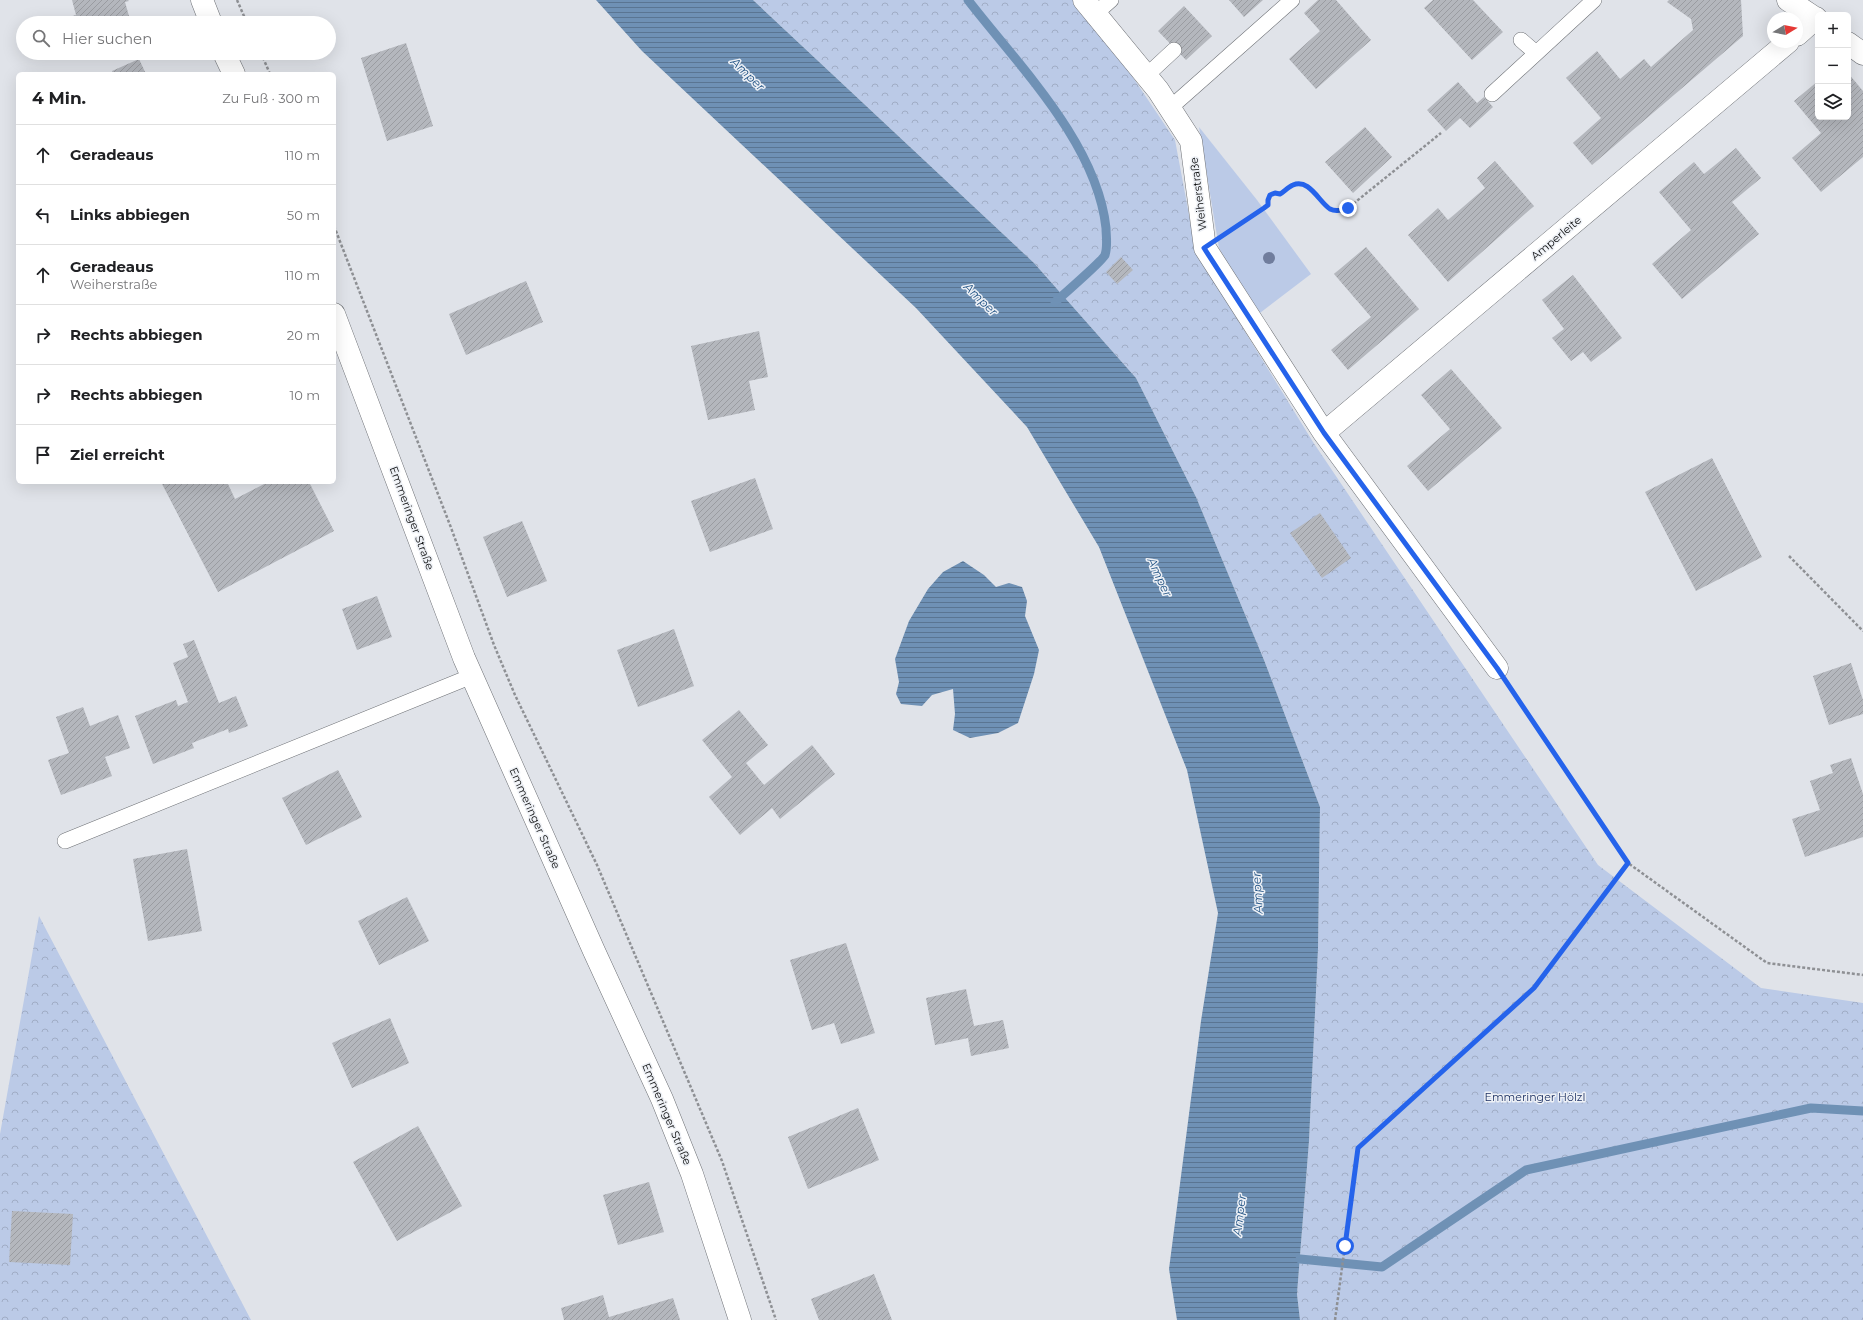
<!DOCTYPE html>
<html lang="de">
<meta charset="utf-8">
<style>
:root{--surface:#fff;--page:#f6f6f6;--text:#202124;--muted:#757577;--line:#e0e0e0}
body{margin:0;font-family:Montserrat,sans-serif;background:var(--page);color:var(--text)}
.controls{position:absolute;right:12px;top:12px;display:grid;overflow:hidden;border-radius:6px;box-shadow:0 4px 16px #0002}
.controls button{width:36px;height:36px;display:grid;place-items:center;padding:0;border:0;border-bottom:1px solid var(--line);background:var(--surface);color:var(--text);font:20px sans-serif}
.compass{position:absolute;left:1767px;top:12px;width:36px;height:36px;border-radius:50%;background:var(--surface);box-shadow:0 4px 16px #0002;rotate:80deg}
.stop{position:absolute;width:12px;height:12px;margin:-9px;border:3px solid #2563eb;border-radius:50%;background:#fff}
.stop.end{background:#2563eb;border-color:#fff;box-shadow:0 1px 4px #0008}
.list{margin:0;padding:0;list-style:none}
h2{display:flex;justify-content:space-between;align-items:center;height:52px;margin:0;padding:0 16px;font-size:17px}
h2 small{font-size:13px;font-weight:400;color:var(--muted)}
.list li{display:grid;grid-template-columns:26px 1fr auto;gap:12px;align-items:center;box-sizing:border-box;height:60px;padding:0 16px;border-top:1px solid var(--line)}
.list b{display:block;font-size:15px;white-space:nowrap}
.list p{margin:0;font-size:13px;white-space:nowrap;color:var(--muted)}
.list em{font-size:13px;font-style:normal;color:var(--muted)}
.icon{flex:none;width:22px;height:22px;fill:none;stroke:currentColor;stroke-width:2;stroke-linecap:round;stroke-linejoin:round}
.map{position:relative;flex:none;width:1863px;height:1320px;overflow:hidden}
.search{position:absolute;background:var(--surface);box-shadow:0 4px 16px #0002;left:16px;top:16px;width:320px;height:44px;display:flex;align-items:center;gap:10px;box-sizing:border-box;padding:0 14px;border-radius:22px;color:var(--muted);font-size:15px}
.panel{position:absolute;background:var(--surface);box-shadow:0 4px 16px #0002;left:16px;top:72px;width:320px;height:412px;border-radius:6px}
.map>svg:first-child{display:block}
.green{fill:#bbcae7}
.forest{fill:url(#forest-crowns)}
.water{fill:url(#water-rules)}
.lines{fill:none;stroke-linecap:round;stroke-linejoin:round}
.stream{stroke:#6f91b5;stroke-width:9}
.building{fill:url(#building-hatch)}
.lane-casing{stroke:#6d7075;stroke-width:16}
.street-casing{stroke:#6d7075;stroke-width:23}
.secondary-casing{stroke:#6d7075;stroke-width:23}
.path{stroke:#8e9094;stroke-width:2.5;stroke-dasharray:3 2;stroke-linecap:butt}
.lane{stroke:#fff;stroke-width:15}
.street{stroke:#fff;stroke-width:22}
.secondary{stroke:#fff;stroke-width:22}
.tree{fill:#707d9d}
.route{stroke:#2563eb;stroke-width:5}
.labels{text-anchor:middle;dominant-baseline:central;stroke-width:3;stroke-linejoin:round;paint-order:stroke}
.street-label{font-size:11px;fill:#0c0d0e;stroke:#eef1f6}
.park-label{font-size:11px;fill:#152a5e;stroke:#eef1f6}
.water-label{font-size:12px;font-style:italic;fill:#245586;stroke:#eef1f6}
</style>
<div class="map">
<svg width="1863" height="1320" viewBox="0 0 1863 1320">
<defs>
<pattern id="forest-crowns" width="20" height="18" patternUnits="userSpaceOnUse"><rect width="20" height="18" fill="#bbcae7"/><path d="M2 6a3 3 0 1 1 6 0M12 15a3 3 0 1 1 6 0" fill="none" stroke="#a0acc5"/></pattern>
<pattern id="water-rules" width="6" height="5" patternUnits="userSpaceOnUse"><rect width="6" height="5" fill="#6f91b5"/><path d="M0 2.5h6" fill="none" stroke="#5a7592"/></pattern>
<pattern id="building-hatch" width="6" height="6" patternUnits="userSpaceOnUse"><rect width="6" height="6" fill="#b4b7bd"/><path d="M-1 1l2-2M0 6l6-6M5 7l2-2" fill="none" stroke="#9a9ca1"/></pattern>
</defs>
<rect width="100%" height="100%" fill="#e0e3e9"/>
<path class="green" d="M 1199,127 L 1257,200 L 1311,274 L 1256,316 L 1219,248 Z"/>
<path class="forest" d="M 753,0 L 1081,0 L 1175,140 L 1196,252 L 1313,442 L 1598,865 L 1761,988 L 1863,1003 L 1863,1320 L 1300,1320 L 1297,1294 L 1309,1141 L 1318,949 L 1320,807 L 1264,660 L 1196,497 L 1136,378 L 1034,263 Z
M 39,916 L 251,1320 L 0,1320 L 0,1134 Z"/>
<path class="water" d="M 596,0 L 753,0 L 1034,263 L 1136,378 L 1196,497 L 1264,660 L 1320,807 L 1318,949 L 1309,1141 L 1297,1294 L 1300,1320 L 1177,1320 L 1169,1269 L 1201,1021 L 1218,913 L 1187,770 L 1099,547 L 1027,427 L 916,308 L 642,51 Z
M 963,561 L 984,575 L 996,587 L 1009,583 L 1022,587 L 1027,601 L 1025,616 L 1039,650 L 1034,674 L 1018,723 L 998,733 L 970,738 L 953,730 L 955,714 L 953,689 L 932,695 L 922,706 L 901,704 L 896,694 L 899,682 L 895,659 L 909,621 L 928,589 L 943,572 Z"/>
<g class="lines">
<path class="stream" d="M 968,0 C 1018,65 1097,143 1106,228 C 1106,236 1108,246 1105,255 C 1103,260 1062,296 1055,302
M 1300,1259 L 1382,1267 L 1526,1170 L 1811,1108 L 1863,1111"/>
</g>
<path class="building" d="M 72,0 L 128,0 L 129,1 L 125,2 L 131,23 L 71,23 L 69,17 L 76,15 Z
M 1229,0 L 1263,0 L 1244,17 Z
M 1318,0 L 1336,0 L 1371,40 L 1316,89 L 1289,59 L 1320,31 L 1304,13 Z
M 1433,0 L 1473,0 L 1503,32 L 1472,60 L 1424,8 Z
M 1669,0 L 1741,0 L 1743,36 L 1592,165 L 1573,143 L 1601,118 L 1566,78 L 1597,51 L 1620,79 L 1644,59 L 1651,67 L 1693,30 L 1691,19 L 1667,2 Z
M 1184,6 L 1212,36 L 1186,60 L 1158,31 Z
M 406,43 L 433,126 L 387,141 L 361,58 Z
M 139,59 L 146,74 L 113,74 L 112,71 Z
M 1848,73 L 1863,91 L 1863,157 L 1821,192 L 1792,158 L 1821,133 L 1794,101 L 1818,81 L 1818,117 L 1848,117 Z
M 1458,82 L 1477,103 L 1484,97 L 1493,107 L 1470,128 L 1460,118 L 1446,131 L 1427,110 Z
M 1365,127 L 1392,157 L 1353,193 L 1325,162 Z
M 1736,148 L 1761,178 L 1732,202 L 1759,234 L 1682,299 L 1652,264 L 1691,230 L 1659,192 L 1694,162 L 1704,174 Z
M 1495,161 L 1534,206 L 1448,282 L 1408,235 L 1438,208 L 1448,220 L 1485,188 L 1477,178 Z
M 1366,247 L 1419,309 L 1348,370 L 1331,350 L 1371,317 L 1334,274 Z
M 1121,257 L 1133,270 L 1117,284 L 1106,272 Z
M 1573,275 L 1622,338 L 1591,362 L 1583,352 L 1571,361 L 1552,338 L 1564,329 L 1542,300 Z
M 526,281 L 543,322 L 466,355 L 449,314 Z
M 759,331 L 768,377 L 749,381 L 755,410 L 708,420 L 691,346 Z
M 1451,369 L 1502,428 L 1428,491 L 1407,466 L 1450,429 L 1421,395 Z
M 1712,458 L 1762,557 L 1696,591 L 1645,492 Z
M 755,478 L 773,529 L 710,552 L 691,501 Z
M 161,482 L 227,482 L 235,499 L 268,482 L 309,482 L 334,531 L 218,592 Z
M 1320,513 L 1351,558 L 1322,578 L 1290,533 Z
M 522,521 L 547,581 L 507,597 L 483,537 Z
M 377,596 L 392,637 L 357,650 L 342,609 Z
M 674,629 L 694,686 L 638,707 L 617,650 Z
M 194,640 L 219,703 L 236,696 L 248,726 L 229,733 L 228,729 L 192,743 L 194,748 L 153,764 L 135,716 L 176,700 L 178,706 L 188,702 L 173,663 L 188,657 L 183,644 Z
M 1851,663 L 1863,700 L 1863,714 L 1829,725 L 1813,676 Z
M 83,707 L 90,726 L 118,715 L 130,748 L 105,757 L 112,776 L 61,795 L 48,760 L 69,753 L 56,717 Z
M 739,710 L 768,745 L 746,763 L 764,785 L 812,745 L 835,774 L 780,819 L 772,808 L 740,835 L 709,797 L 732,777 L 702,740 Z
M 1851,758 L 1863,794 L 1863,837 L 1805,857 L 1792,819 L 1820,810 L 1810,781 L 1833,773 L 1830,765 Z
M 338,770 L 362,817 L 306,845 L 282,798 Z
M 187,849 L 202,931 L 148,941 L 133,859 Z
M 407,897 L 429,941 L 379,965 L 358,921 Z
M 846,943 L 875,1033 L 841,1044 L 834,1023 L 812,1030 L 790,960 Z
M 966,989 L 974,1026 L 1003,1020 L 1009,1048 L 971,1056 L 968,1038 L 935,1045 L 926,998 Z
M 390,1018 L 409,1063 L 352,1088 L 332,1043 Z
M 858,1108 L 879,1160 L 808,1189 L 788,1137 Z
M 418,1126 L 462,1206 L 397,1241 L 353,1162 Z
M 649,1182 L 664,1232 L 618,1245 L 603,1195 Z
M 12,1211 L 73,1214 L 70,1265 L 9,1262 Z
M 874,1274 L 892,1320 L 819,1320 L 811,1299 Z
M 603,1295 L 609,1317 L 673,1298 L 680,1320 L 564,1320 L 561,1308 Z"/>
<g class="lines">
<defs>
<path id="lane" d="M 1094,15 L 1111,0
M 1521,40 L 1536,53
M 1146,76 L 1174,50
M 1492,94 L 1594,0
M 1170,108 L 1292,0
M 65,841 L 472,676"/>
<path id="street" d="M 1084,0 L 1158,90 L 1191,141 L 1205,248 L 1324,433 L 1497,668
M 1788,0 L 1818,20
M 1797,35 L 1816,18
M 1848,43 L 1863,54
M 1324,433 L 1788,42"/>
<path id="secondary" d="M 202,0 L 211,23
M 224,53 L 234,74
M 334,314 L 464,658 L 594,951 L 662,1099 L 692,1174 L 740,1320"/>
</defs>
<use href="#lane" class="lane-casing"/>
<use href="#street" class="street-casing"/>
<use href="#secondary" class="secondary-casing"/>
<path class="path" d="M 237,0 L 247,23
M 261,53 L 270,74
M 334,226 L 450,525 L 494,645 L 515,695 L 597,865 L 722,1161 L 776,1320
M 1230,231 L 1268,205 L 1270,195 L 1275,193 L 1280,194 C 1284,192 1288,187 1293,185 C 1309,178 1319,202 1330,209 C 1336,212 1342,210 1348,208 L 1441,133
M 1789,556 L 1863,631
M 1512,690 L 1628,863 L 1767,963 L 1863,975
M 1335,1320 L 1358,1148 L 1534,988 L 1628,863"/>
<use href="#lane" class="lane"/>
<use href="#street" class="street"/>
<use href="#secondary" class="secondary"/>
</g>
<circle class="tree" cx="1269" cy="258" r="6"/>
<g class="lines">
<path class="route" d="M 1345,1246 L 1358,1148 L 1534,988 L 1628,863 L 1497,668 L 1324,433 L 1204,248 L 1264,208 L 1268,205 L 1268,200 L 1270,195 L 1275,193 L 1280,194 C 1284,192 1288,187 1293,185 C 1309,178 1319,202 1330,209 C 1336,212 1342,210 1348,208"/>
</g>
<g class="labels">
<g class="street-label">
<text transform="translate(1198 194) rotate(-97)">Weiherstraße</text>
<text transform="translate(1556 238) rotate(-40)">Amperleite</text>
<text transform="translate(412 518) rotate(70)">Emmeringer Straße</text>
<text transform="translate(535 818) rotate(66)">Emmeringer Straße</text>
<text transform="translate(667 1114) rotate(67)">Emmeringer Straße</text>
</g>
<g class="park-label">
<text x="1535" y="1097">Emmeringer Hölzl</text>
</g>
<g class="water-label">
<text transform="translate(748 74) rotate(44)">Amper</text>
<text transform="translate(981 299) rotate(44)">Amper</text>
<text transform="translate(1160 577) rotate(65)">Amper</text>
<text transform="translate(1257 893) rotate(-93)">Amper</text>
<text transform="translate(1239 1215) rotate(-83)">Amper</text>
</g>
</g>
</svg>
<div class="controls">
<button>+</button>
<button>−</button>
<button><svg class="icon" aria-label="layers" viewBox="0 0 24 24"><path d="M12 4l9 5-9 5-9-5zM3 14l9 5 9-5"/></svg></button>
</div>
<svg class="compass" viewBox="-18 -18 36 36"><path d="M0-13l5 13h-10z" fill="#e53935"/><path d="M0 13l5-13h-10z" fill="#757577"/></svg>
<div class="stop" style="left:1345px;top:1246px"></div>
<div class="stop end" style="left:1348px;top:208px"></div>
<div class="search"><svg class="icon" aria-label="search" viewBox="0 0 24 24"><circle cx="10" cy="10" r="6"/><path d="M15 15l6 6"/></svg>Hier suchen</div>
<section class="panel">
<h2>4 Min.<small>Zu Fuß · 300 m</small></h2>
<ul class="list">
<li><svg class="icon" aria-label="ahead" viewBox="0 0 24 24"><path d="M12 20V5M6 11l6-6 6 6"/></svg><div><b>Geradeaus</b></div><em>110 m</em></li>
<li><svg class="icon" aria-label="left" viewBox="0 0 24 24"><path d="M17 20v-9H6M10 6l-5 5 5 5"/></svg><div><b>Links abbiegen</b></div><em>50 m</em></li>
<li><svg class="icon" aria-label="ahead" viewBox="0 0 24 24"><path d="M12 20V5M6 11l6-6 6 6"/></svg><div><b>Geradeaus</b><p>Weiherstraße</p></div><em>110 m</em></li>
<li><svg class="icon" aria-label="right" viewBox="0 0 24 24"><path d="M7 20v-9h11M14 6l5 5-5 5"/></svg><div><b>Rechts abbiegen</b></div><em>20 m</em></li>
<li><svg class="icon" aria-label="right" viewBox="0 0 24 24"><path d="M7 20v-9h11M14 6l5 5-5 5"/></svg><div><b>Rechts abbiegen</b></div><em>10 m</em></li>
<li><svg class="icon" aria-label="arrive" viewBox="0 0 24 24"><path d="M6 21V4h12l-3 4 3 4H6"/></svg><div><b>Ziel erreicht</b></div></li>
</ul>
</section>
</div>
